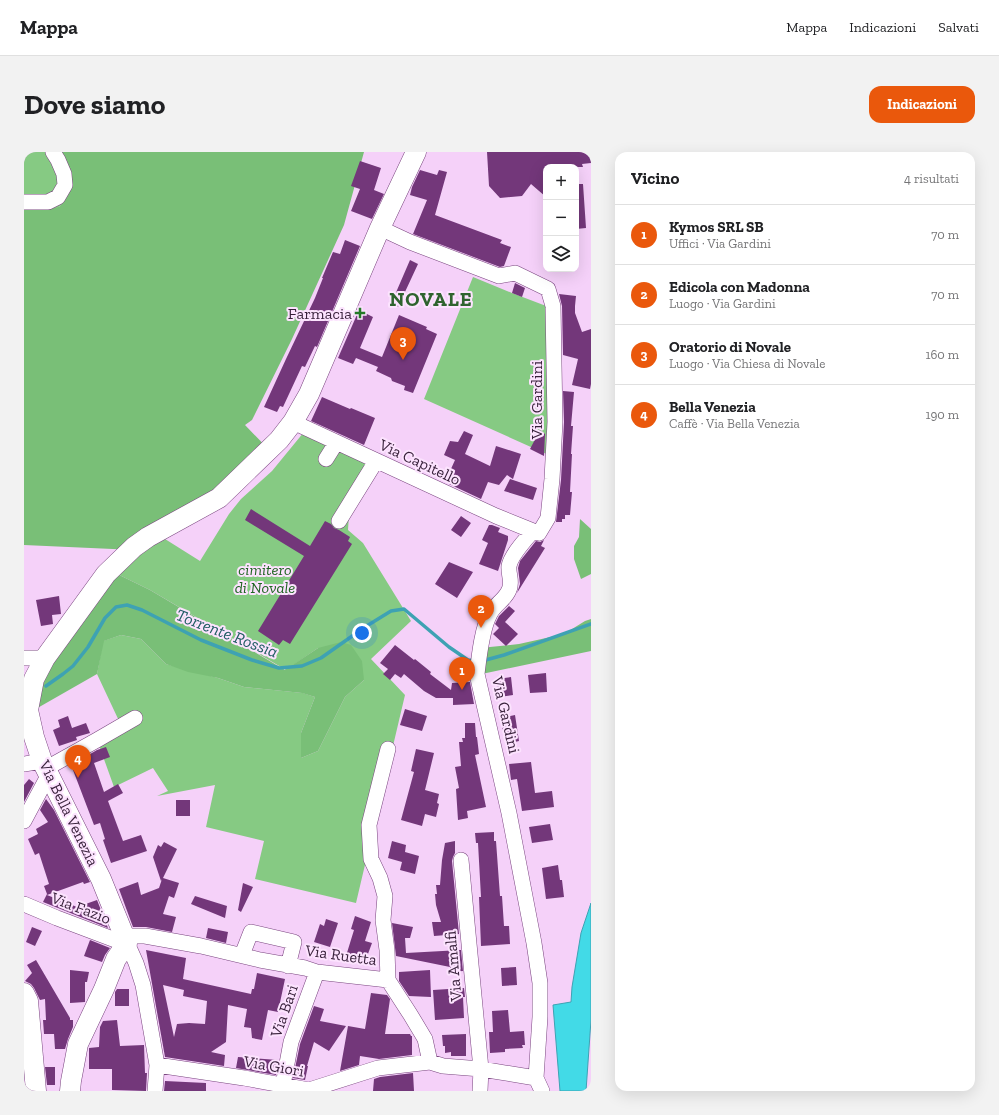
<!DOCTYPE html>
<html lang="it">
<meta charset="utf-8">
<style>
:root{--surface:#fff;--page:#f2f2f2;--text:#202124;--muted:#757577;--line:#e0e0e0;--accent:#ea580c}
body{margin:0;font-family:"Zilla Slab",serif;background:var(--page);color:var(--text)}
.controls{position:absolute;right:12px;top:12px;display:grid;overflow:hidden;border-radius:8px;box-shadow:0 4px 16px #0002}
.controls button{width:36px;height:36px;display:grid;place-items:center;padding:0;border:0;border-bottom:1px solid var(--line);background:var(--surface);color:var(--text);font:20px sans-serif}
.you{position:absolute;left:338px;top:481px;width:14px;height:14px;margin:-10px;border:3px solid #fff;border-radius:50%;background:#1a73e8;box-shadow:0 0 0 6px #1a73e833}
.badge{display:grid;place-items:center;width:26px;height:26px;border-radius:50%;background:var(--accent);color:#fff;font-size:13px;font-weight:700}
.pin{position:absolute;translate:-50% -33px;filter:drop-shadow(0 1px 2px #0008)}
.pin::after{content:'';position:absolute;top:21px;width:14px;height:12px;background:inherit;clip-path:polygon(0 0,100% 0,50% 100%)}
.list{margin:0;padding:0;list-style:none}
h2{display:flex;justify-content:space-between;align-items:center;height:52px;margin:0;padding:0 16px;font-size:17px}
h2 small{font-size:13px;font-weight:400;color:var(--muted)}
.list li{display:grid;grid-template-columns:26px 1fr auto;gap:12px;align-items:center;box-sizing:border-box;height:60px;padding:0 16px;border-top:1px solid var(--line)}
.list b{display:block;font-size:15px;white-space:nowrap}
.list p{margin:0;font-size:13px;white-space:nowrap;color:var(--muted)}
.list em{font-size:13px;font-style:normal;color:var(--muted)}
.icon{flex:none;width:22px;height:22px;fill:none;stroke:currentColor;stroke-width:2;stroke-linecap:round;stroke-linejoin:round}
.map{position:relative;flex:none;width:567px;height:939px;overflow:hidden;border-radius:12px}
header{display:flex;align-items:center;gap:24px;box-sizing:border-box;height:56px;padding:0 20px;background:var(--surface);border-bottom:1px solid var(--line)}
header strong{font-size:19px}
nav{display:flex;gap:22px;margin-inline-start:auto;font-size:14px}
.intro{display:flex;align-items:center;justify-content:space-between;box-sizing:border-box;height:96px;padding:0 24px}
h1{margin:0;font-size:28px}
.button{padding:10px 18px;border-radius:12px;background:var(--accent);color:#fff;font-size:14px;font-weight:700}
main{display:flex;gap:24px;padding:0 24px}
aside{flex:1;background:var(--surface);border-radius:12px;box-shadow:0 4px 16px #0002}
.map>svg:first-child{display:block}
.green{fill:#86ca83}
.forest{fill:#79bf77}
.water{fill:#42dae7;stroke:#3ea2b3}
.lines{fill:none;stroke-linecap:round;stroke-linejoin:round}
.stream{stroke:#3ea2b3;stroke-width:3.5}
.building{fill:#73377a;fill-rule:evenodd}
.minor-casing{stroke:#79457f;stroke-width:16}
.major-casing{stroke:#79457f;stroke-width:21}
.minor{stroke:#fff;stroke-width:15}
.major{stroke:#fff;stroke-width:20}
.poi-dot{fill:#247a27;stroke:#fce3fe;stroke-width:1.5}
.labels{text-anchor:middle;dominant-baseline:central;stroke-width:4;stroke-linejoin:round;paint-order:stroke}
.poi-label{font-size:16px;fill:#361f39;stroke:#fce3fe;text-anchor:end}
.street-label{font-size:16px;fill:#361f39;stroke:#fce3fe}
.park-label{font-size:16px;font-style:italic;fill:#1f6521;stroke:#fce3fe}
.water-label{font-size:17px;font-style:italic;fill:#225e64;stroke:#fce3fe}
.district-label{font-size:20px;font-weight:bold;letter-spacing:1px;fill:#2f632f;stroke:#fce3fe}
</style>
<header>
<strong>Mappa</strong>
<nav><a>Mappa</a><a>Indicazioni</a><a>Salvati</a></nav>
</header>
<div class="intro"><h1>Dove siamo</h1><a class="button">Indicazioni</a></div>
<main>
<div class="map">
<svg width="567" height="939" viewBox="0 0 567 939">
<rect width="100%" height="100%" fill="#f5d1f9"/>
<path class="green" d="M 0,0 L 24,0 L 43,45 L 35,55 L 16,56 L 0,56 Z
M 449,125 L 488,141 L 530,157 L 527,304 L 400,247 Z
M 280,280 L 353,317 L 325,362 L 324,378 L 339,391 L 387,469 L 347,507 L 381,543 L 332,751 L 231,727 L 240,689 L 182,675 L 191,633 L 133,644 L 144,639 L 129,616 L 90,635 L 72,585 L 96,571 L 73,522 L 79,489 L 97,483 L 117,487 L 142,512 L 194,526 L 220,535 L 279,541 L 291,545 L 277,581 L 277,606 L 294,599 L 321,545 L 340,528 L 294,496 L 262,518 L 126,438 L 85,418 L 141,387 L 176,409 L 205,362 L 217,347 L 248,319 Z"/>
<path class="forest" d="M 24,0 L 340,0 L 320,73 L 268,187 L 228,268 L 221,273 L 250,303 L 111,398 L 0,393 L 0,56 L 16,56 L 35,55 L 43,45 Z
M 556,367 L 567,377 L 567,422 L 557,427 L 550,407 L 550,394 L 555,385 Z
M 85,418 L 126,438 L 261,518 L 294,496 L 317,490 L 327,493 L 338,509 L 340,528 L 321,545 L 294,599 L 277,606 L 277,581 L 291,545 L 278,541 L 220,535 L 194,526 L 164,520 L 142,512 L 117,487 L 97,483 L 80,489 L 73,522 L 10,558 L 16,523 Z
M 567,467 L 567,499 L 453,523 L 456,496 L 495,492 L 540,482 L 561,469 Z"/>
<path class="water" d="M 567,751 L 567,868 L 562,939 L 536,939 L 529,853 L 547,850 L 548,835 L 557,781 Z"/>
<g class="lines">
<path class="stream" d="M 458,509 L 480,503 L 567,472
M 22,534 L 39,522 L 49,514 L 64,495 L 81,466 L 92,455 L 103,453 L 118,458 L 177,488 L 228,508 L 255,516 L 278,514 L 297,506 L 341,475 L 367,459 L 380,457 L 425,495 L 444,508 L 452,509"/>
</g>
<path class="building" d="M 463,0 L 567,0 L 567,11 L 558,12 L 559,15 L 522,15 L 522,45 L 507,32 L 498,44 L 476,46 L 465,34 Z
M 336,9 L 357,16 L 350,38 L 360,42 L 348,67 L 327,59 L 336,37 L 327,34 Z
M 396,18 L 413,23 L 415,18 L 423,20 L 411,63 L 478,88 L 476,91 L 487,95 L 480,114 L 476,115 L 389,82 L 403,48 L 386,43 L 388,35 Z
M 552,32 L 559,32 L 562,76 L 552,77 Z
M 321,88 L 336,94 L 293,195 L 291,194 L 281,215 L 278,214 L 259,255 L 256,254 L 253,260 L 240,255 L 262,207 L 291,146 L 299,126 L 298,126 L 309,100 L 316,102 Z
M 386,108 L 394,112 L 374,155 L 367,152 Z
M 491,131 L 501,136 L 498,145 L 488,141 Z
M 535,142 L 552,144 L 551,154 L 551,161 L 558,180 L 567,177 L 567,232 L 566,237 L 548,233 L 554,207 L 539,203 L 538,154 Z
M 335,158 L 349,165 L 336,196 L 358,205 L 375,163 L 403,175 L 402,177 L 413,182 L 389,241 L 380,238 L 381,234 L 368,229 L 367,226 L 352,219 L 354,215 L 332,206 L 329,212 L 314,206 Z
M 539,239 L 550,240 L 547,274 L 549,274 L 547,302 L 548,302 L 546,340 L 548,340 L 546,363 L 541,363 L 541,367 L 538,367 L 538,370 L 532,370 L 537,328 L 540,270 Z
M 298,245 L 326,257 L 327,256 L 351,266 L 340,293 L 287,269 Z
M 516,278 L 521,282 L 520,304 L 506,297 Z
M 440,279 L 449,283 L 441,302 L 466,314 L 472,294 L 497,302 L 489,327 L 483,323 L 475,333 L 464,330 L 457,347 L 425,332 L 426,330 L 422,328 L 431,308 L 420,303 L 426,289 L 434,290 Z
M 486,327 L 513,336 L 509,348 L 480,339 Z
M 227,357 L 286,394 L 301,369 L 307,372 L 310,376 L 315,378 L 326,385 L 324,389 L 328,392 L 266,492 L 259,488 L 255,493 L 234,479 L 280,404 L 221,368 Z
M 437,364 L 447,371 L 437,385 L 427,378 Z
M 465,373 L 468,373 L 476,376 L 474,380 L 484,384 L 484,388 L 474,419 L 455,412 L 464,391 L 458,388 Z
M 520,388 L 517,394 L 521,396 L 493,441 L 496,432 L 494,416 L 496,409 L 512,389 L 516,390 Z
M 425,410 L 449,420 L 433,446 L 411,432 Z
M 35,444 L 37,462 L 28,463 L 29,472 L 17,474 L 12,448 Z
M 485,454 L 491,459 L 481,470 L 494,482 L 482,494 L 469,482 L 475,476 L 471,472 L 475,464 Z
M 371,493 L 390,508 L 391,507 L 407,520 L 406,522 L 427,538 L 428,531 L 446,530 L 450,552 L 429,553 L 429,546 L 412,546 L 400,539 L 380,522 L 377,526 L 371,522 L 366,528 L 359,522 L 364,517 L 356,511 Z
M 522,521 L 523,540 L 506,541 L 504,523 Z
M 487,525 L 489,543 L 475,545 L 473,527 Z
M 381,557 L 403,564 L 398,579 L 376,573 Z
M 491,563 L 495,589 L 482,592 L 476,566 Z
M 44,564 L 48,576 L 62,571 L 66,581 L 52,585 L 53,588 L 35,594 L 29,578 L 36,575 L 34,568 Z
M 441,571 L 451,571 L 452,585 L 453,585 L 455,602 L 451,603 L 462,655 L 443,659 L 444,666 L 434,668 L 432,637 L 435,636 L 431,615 L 437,614 L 435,590 L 439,590 L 438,586 L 441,586 Z
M 82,595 L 86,605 L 70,611 L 80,640 L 94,632 L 99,641 L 84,649 L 99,689 L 117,683 L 123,699 L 87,711 L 79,688 L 81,687 L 76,671 L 70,673 L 49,618 L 59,615 L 56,608 L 73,598 Z
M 392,597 L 410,601 L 401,638 L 415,642 L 413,651 L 415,652 L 412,665 L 401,662 L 398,674 L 377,668 L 390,620 L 387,619 Z
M 507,610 L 511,641 L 528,639 L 530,655 L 498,659 L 493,627 L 487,628 L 485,612 Z
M 5,627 L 10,631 L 0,650 L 0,633 Z
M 22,647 L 30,658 L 66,730 L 60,732 L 59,730 L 23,743 L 53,755 L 73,748 L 84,776 L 19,750 L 23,742 L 20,734 L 25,732 L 15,701 L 11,703 L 4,687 L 14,682 L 12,677 L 24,670 L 16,658 Z
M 152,648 L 166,648 L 166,664 L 152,664 Z
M 526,672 L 529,688 L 508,691 L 505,675 Z
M 470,680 L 470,689 L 472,689 L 476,744 L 478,744 L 480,774 L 485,774 L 486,792 L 457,794 L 455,745 L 457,745 L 454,691 L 452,691 L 451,681 Z
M 368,689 L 382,693 L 381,700 L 395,704 L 391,722 L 376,718 L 378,710 L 364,706 Z
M 431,689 L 431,701 L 429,705 L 428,709 L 435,782 L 410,784 L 408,770 L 417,770 L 412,753 L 411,742 L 413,742 L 412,733 L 416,733 L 418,708 L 421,691 Z
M 140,690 L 153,697 L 139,726 L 155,731 L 150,746 L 145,744 L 139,762 L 152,765 L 148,780 L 122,775 L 109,775 L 95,737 L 114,730 L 117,743 L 135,736 L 138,727 L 137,729 L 129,705 L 134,693 L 137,695 Z
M 534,713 L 536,728 L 538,728 L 540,745 L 522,747 L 518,716 Z
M 219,731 L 229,735 L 217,760 L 214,758 Z
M 171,744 L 203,754 L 201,766 L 167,752 Z
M 331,764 L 347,770 L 341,789 L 348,791 L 341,810 L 322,804 L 330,778 L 327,777 Z
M 302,767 L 314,771 L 306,795 L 290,790 L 296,772 L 300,774 Z
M 368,771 L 389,775 L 386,786 L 381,786 L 382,801 L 437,798 L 439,819 L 426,820 L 426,815 L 372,804 Z
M 8,775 L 18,779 L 11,794 L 2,790 Z
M 184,776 L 204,780 L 202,791 L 182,786 Z
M 66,788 L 86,796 L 81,803 L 78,810 L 60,804 Z
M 122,798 L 162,806 L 159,827 L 227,842 L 228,837 L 230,837 L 233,821 L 261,827 L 254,860 L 244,858 L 238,888 L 228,886 L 227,876 L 220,875 L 223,857 L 204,853 L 202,890 L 187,900 L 201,903 L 200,914 L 141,905 ZM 139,833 L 160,838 L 159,844 L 183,849 L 181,872 L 165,871 L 153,872 L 150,885 Z
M 12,808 L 46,866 L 46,868 L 49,868 L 49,875 L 44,887 L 41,897 L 31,897 L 30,882 L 20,882 L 19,868 L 22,868 L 21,847 L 16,848 L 10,836 L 7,832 L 1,829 L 8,821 L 3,813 Z
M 492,815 L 493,833 L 478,834 L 477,816 Z
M 46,818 L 65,820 L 63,830 L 61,830 L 61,850 L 46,851 Z
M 406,818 L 407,845 L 385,844 L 375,829 L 375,820 Z
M 440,836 L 441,845 L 439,845 L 440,866 L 411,868 L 409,838 Z
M 93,837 L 105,837 L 105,854 L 91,854 L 91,840 Z
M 347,841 L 363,843 L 366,847 L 361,882 L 386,882 L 387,884 L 388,884 L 388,903 L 355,907 L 336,904 L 335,913 L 316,919 L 324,874 L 341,877 Z
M 290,854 L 300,857 L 296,869 L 322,874 L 305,899 L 290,890 L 283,914 L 284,914 L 281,928 L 269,926 L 276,892 Z
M 484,858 L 486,880 L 500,879 L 501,893 L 498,893 L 499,896 L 481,897 L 481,900 L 466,901 L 465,880 L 469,880 L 468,859 Z
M 93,868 L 96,894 L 120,893 L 121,921 L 123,921 L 122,939 L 88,938 L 88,917 L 65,917 L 65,896 L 75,895 L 76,875 L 79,869 Z
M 442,882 L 442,904 L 427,904 L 427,900 L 421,901 L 421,894 L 419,894 L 418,883 Z
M 214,905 L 254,908 L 252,923 L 212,916 Z
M 21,915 L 31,915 L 31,933 L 23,933 Z
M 389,921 L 390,939 L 349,939 L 350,927 L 356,925 Z
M 141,929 L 182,931 L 182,939 L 140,939 Z"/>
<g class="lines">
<defs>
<path id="minor" d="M 0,50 L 24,50 L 34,45 L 41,33 L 40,22 L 34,8 L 29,0
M 356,76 L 386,90 L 475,124 L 491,121 L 524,137 L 529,154 L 531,270 L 528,327 L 524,366 L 515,381 L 509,379 C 502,387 487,403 485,414 C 484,422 489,430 485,438 C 481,448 470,453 466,462 C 458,476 455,505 453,522 L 485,661 L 510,791 L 516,831 L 516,865 L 512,926
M 269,270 L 472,364 L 509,379
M 302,307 L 312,291
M 315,369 L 352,309
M 0,506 L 21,506
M 0,612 L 18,609
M 21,617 L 73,588 L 111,566
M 0,669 L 24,624
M 437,708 L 457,917 L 456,939
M 0,752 L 33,766 L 94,789 L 101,794
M 101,784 L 121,784 L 177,794 L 236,808 L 281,816 L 293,820 L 364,828 L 386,862 L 401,887 L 406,910
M 103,791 L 112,811 L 119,833 L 133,913 L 131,939
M 218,803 L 227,780 L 270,790 L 264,814
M 364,828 L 363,798 L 359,768 L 361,744 L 356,726 L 347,707 L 345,673 L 364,597
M 133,913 L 220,926 L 285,938 L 354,916 L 406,910 L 419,914 L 457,917 L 512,926
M 512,926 L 518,939
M 259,933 L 267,890 L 293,820"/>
<path id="major" d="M 0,841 L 4,849 L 12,939
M 46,939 L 47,929 L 54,892 L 80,837 L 92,807 L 103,791 L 77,727 L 18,609 L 10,585 L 4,558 L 10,527 L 21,506 L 82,422 L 110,395 L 124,385 L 195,346 L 255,288 L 269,270 L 285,242 L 356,76 L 392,0"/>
</defs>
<use href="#minor" class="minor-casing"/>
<use href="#major" class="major-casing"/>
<use href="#minor" class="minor"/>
<use href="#major" class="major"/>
</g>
<path class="poi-dot" d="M334 155h4v4h4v4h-4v4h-4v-4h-4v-4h4z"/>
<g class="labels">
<g class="poi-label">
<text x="328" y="161">Farmacia</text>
</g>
<g class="street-label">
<text transform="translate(512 248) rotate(-90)">Via Gardini</text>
<text transform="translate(396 310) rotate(25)">Via Capitello</text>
<text transform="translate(482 563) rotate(77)">Via Gardini</text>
<text transform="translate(45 661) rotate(64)">Via Bella Venezia</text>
<text transform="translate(57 756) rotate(21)">Via Fazio</text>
<text transform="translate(317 803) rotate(8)">Via Ruetta</text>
<text transform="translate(429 814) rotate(-95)">Via Amalfi</text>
<text transform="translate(260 859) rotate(-71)">Via Bari</text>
<text transform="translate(250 914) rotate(10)">Via Giori</text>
</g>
<g class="park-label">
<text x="241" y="417">cimitero<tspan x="241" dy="18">di Novale</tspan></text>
</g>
<g class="water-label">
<text transform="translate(203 481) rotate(21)">Torrente Rossia</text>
</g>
<g class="district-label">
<text x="407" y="147">NOVALE</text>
</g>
</g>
</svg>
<div class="controls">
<button>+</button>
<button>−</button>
<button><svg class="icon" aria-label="layers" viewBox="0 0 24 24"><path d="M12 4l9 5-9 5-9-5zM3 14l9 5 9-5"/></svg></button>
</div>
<div class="you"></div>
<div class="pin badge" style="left:438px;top:538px">1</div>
<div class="pin badge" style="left:457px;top:476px">2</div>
<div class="pin badge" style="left:379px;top:208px">3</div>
<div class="pin badge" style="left:54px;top:626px">4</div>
</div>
<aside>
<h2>Vicino<small>4 risultati</small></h2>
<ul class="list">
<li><span class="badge">1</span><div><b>Kymos SRL SB</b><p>Uffici · Via Gardini</p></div><em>70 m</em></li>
<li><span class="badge">2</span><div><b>Edicola con Madonna</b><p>Luogo · Via Gardini</p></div><em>70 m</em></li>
<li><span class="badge">3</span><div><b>Oratorio di Novale</b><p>Luogo · Via Chiesa di Novale</p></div><em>160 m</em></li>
<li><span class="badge">4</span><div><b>Bella Venezia</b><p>Caffè · Via Bella Venezia</p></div><em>190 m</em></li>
</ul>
</aside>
</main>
